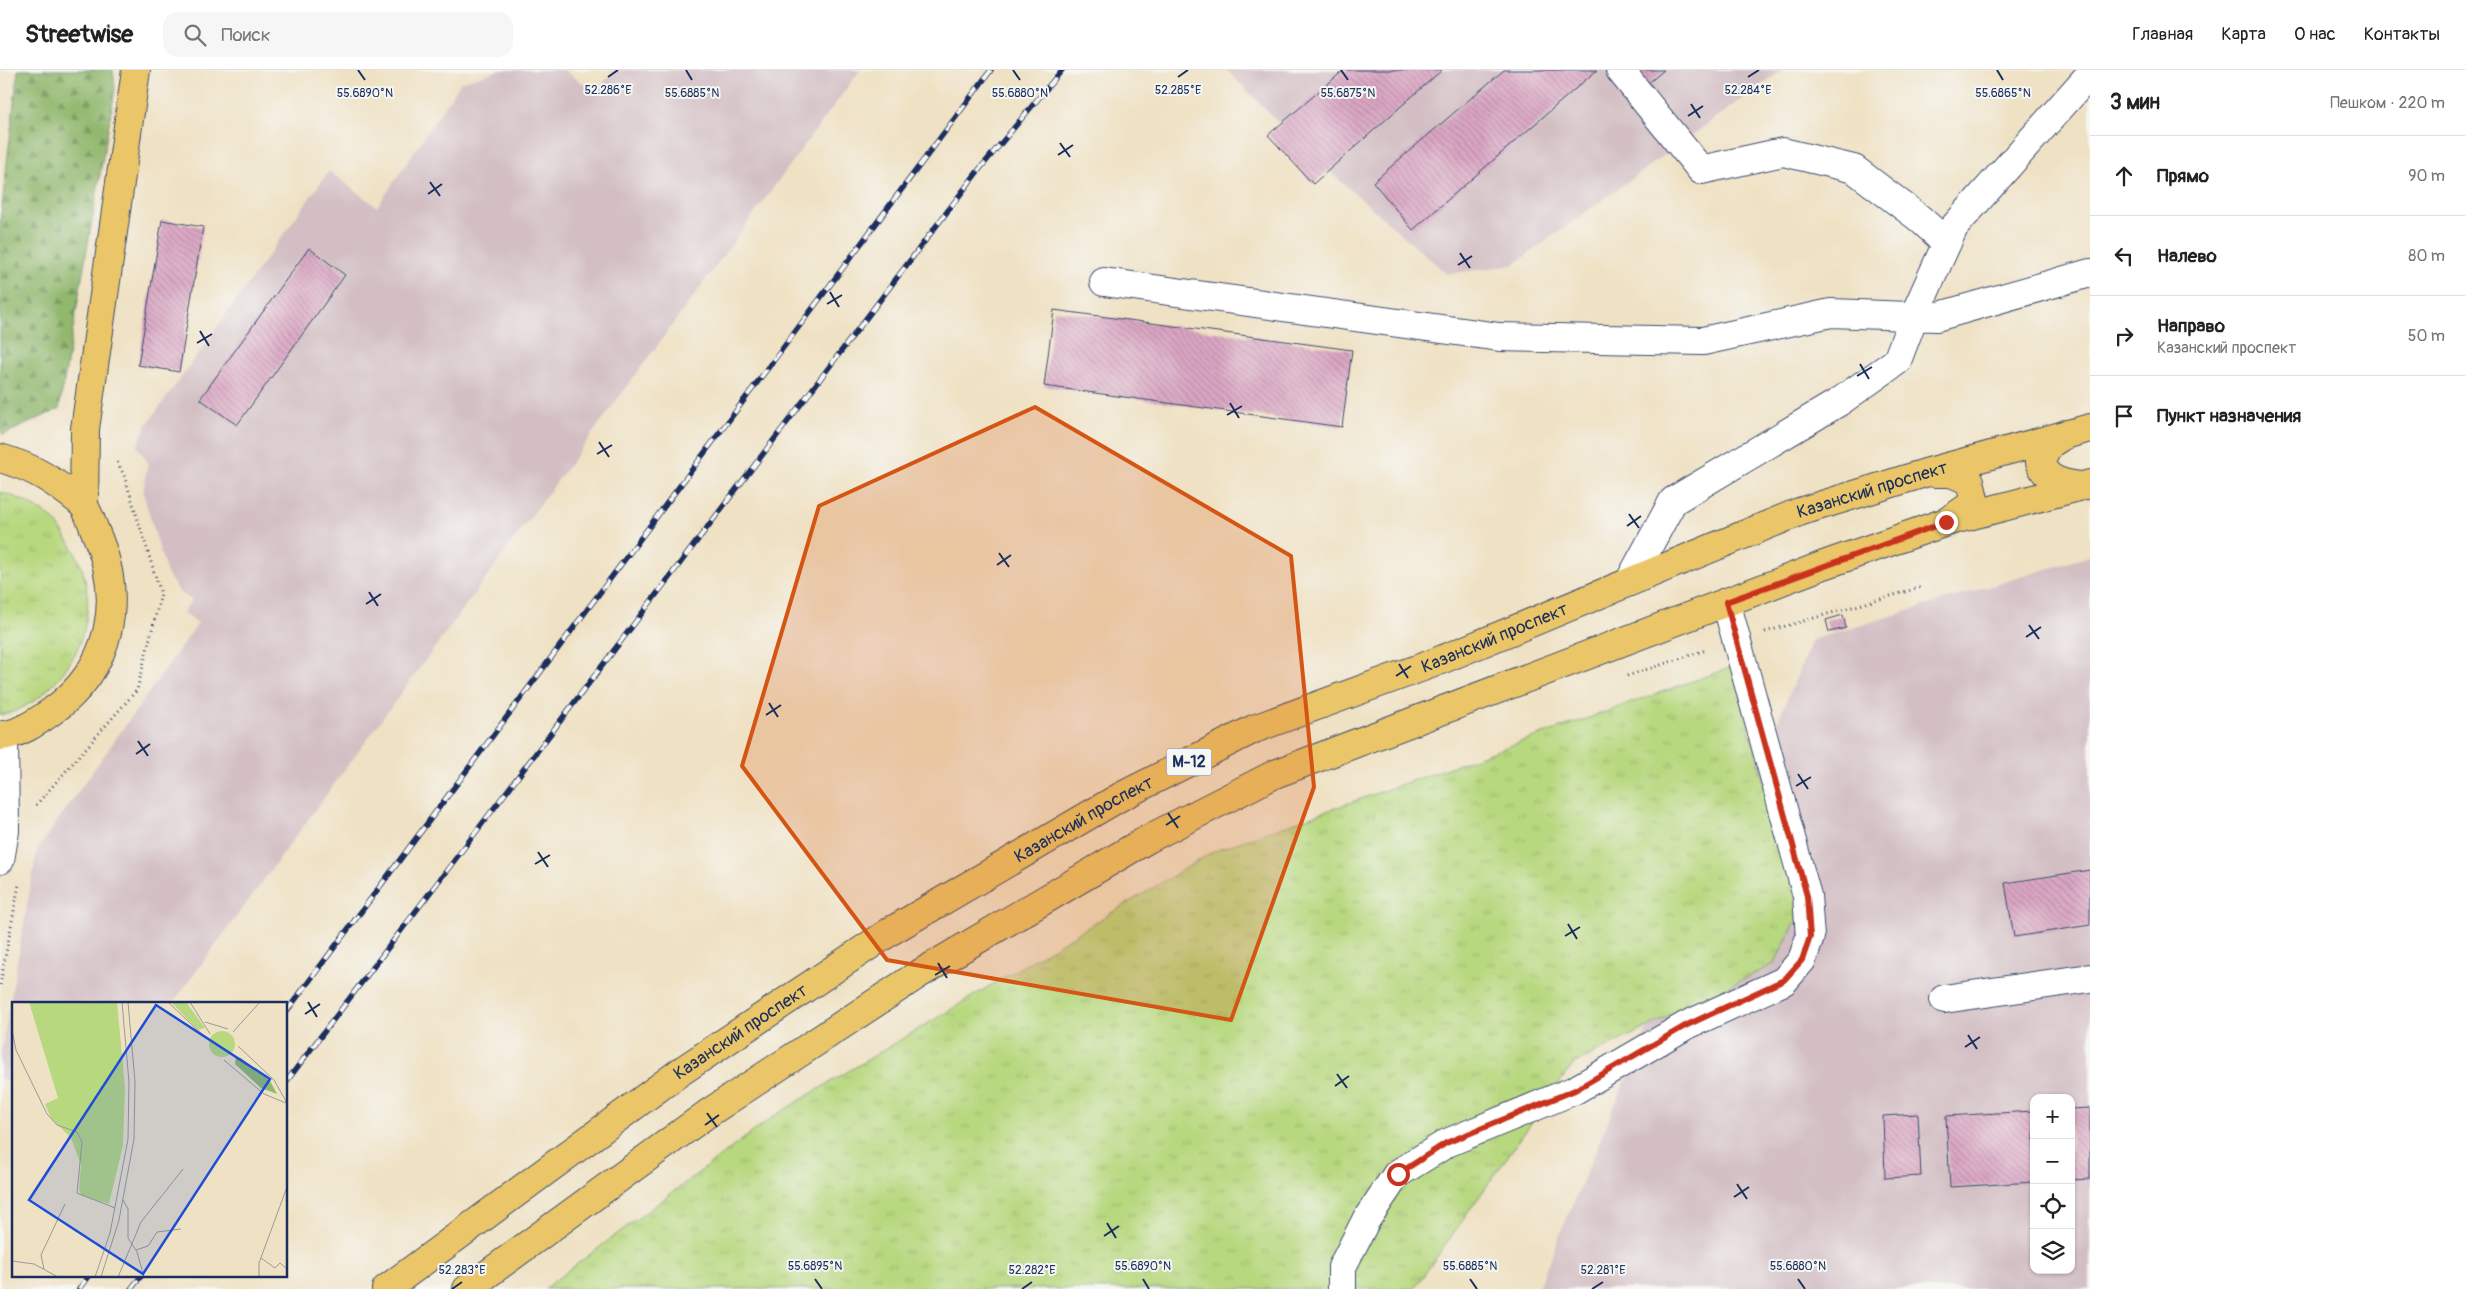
<!DOCTYPE html>
<html lang="ru">
<meta charset="utf-8">
<style>
:root{--surface:#fff;--page:#f6f6f6;--text:#222;--muted:#767676;--line:#e0e0e0}
body{margin:0;font-family:Pangolin,sans-serif;background:var(--page);color:var(--text)}
.controls{position:absolute;right:15px;bottom:15px;display:grid;overflow:hidden;border-radius:10px;box-shadow:0 1px 4px #0004}
.controls button{width:45px;height:45px;display:grid;place-items:center;padding:0;border:0;border-bottom:1px solid var(--line);background:var(--surface);color:var(--text);font:25px sans-serif}
.stop{position:absolute;width:15px;height:15px;margin:-11px;border:4px solid #c8321e;border-radius:50%;background:#fff}
.stop.end{background:#c8321e;border-color:#fff;box-shadow:0 1px 5px #0008}
.list{margin:0;padding:0;list-style:none}
h2{display:flex;justify-content:space-between;align-items:center;height:65px;margin:0;padding:0 20px;font-size:21px}
h2 small{font-size:16px;font-weight:400;color:var(--muted)}
.list li{display:grid;grid-template-columns:32px 1fr auto;gap:15px;align-items:center;box-sizing:border-box;height:80px;padding:0 20px;border-top:1px solid var(--line)}
.list b{display:block;font-size:19px;white-space:nowrap}
.list p{margin:0;font-size:16px;white-space:nowrap;color:var(--muted)}
.list em{font-size:16px;font-style:normal;color:var(--muted)}
.icon{flex:none;width:28px;height:28px;fill:none;stroke:currentColor;stroke-width:2;stroke-linecap:round;stroke-linejoin:round}
.map{position:relative;flex:none;width:2090px;height:1219px;overflow:hidden}
header{display:flex;align-items:center;gap:30px;box-sizing:border-box;height:70px;padding:0 25px;background:var(--surface);border-bottom:1px solid var(--line)}
header strong{font-size:24px}
nav{display:flex;gap:28px;margin-inline-start:auto;font-size:18px}
.search{width:350px;height:45px;background:var(--page);display:flex;align-items:center;gap:12px;box-sizing:border-box;padding:0 18px;border-radius:15px;color:var(--muted);font-size:19px}
main{display:flex}
aside{flex:1;background:var(--surface)}
.map>svg:first-child{display:block}
.industrial{fill:#d2bec3;fill-rule:evenodd}
.grass{fill:url(#grass-tufts);stroke:#6a846e}
.forest{fill:url(#forest-firs);stroke:#567466}
.building{fill:url(#building-back-hatch)}
.lines{fill:none;stroke-linecap:round;stroke-linejoin:round}
.minor-casing{stroke:#3b4a6d;stroke-width:30}
.major-casing{stroke:#3b4a6d;stroke-width:30}
.path{stroke:#3b4a6d;stroke-width:3;stroke-dasharray:1 4;stroke-linecap:butt}
.minor{stroke:#fff;stroke-width:28}
.major{stroke:#ebc669;stroke-width:28}
.rail-casing{stroke:#1b2f5e;stroke-width:5.5}
.rail{stroke:#f6f6f2;stroke-width:4;stroke-dasharray:11;stroke-linecap:butt}
.route{stroke:#c8321e;stroke-width:6}
.marked{fill:#d45514;fill-opacity:0.2;stroke:#d45514;stroke-width:4;stroke-linejoin:round}
.ticks{fill:none;stroke:#1b2f5e;stroke-width:2}
.labels{text-anchor:middle;dominant-baseline:central;stroke-width:4;stroke-linejoin:round;paint-order:stroke}
.shield{fill:#f6f6f2;stroke:#5d6b8a;stroke-width:1}
.shield-label{font-size:16px;font-weight:bold;fill:#1b2f5e}
.street-label{font-size:18px;fill:#1b2f5e;stroke:#f6f6f2}
.inset-road{fill:none;stroke:#9a9a9b;stroke-width:1}
.view{fill:#1d4ed8;fill-opacity:0.15;stroke:#1d4ed8;stroke-width:2.5}
.inset-edge{fill:none;stroke:#1b2f5e;stroke-width:2.5}
.ticks-label{font-size:12px;text-anchor:middle;fill:#1b2f5e;stroke:#f6f6f2;stroke-width:4;stroke-linejoin:round;paint-order:stroke}
</style>
<header>
<strong>Streetwise</strong>
<div class="search"><svg class="icon" aria-label="search" viewBox="0 0 24 24"><circle cx="10" cy="10" r="6"/><path d="M15 15l6 6"/></svg>Поиск</div>
<nav><a>Главная</a><a>Карта</a><a>О нас</a><a>Контакты</a></nav>
</header>
<main>
<div class="map">
<svg width="2090" height="1219" viewBox="0 0 2090 1219">
<defs>
<pattern id="grass-tufts" width="24" height="20" patternUnits="userSpaceOnUse" patternTransform="scale(1.25)"><rect width="24" height="20" fill="#b8d87f"/><path d="M3 7l-1-3M5 7V3M7 7l1-3M15 17l-1-3M17 17v-4M19 17l1-3" fill="none" stroke="#9eba70"/></pattern>
<pattern id="forest-firs" width="22" height="20" patternUnits="userSpaceOnUse" patternTransform="scale(1.25)"><rect width="22" height="20" fill="#92b86e"/><path d="M5 1l3.5 6h-7zM16 11l3.5 6h-7z" fill="#76965e"/></pattern>
<pattern id="building-back-hatch" width="6" height="6" patternUnits="userSpaceOnUse" patternTransform="scale(1.25)"><rect width="6" height="6" fill="#dba6c3"/><path d="M-1 5l2 2M0 0l6 6M5-1l2 2" fill="none" stroke="#b188a2"/></pattern>
</defs>
<rect width="100%" height="100%" fill="#f6f6f2"/>
<filter id="ink" filterUnits="userSpaceOnUse"><feTurbulence type="fractalNoise" baseFrequency=".02" numOctaves="2"/><feDisplacementMap in="SourceGraphic" scale="10" xChannelSelector="R" yChannelSelector="G"/><feConvolveMatrix kernelMatrix="1 2 1 2 8 2 1 2 1" color-interpolation-filters="sRGB"/></filter>
<filter id="wash" filterUnits="userSpaceOnUse"><feTurbulence type="fractalNoise" baseFrequency=".0096" numOctaves="4" result="noise"/><feDisplacementMap in="SourceGraphic" scale="20" xChannelSelector="R" yChannelSelector="G"/><feGaussianBlur stdDeviation="1.12" result="paint"/><feColorMatrix in="noise" values="0 0 0 0 0 0 0 0 0 0 0 0 0 0 0 0 0 1.4 0 .05"/><feComposite in="paint" operator="in"/></filter>
<g filter="url(#wash)">
<rect width="100%" height="100%" fill="#efe1c3"/>
<path class="industrial" d="M 499,0 L 564,0 L 596,23 L 614,0 L 860,0 L 173,933 L 14,933 L 14,1015 L 0,1008 L 0,987 L 37,780 L 198,553 L 183,542 L 192,530 L 180,523 L 167,504 L 143,423 L 148,393 L 137,376 L 146,356 L 329,101 L 377,137 L 461,12 Z
M 1227,0 L 1782,0 L 1513,195 L 1447,204 L 1307,82 Z
M 2090,486 L 2090,1219 L 1537,1219 L 1812,570 ZM 2034,1028 L 2071,1028 L 2071,1200 L 2034,1200 Z"/>
<path class="grass" d="M 0,422 C 20,428 37,436 54,450 C 59,455 63,463 67,469 C 100,516 92,575 52,615 C 40,628 19,643 0,645 Z
M 1732,597 L 1800,843 L 1774,894 L 1573,994 L 1414,1219 L 544,1219 L 774,1046 L 1214,781 Z"/>
<path class="forest" d="M 18,0 L 113,0 L 115,19 L 59,339 L 3,365 L 0,359 L 0,152 Z"/>
<g id="blocks">
<path class="building" d="M 1344,0 L 1442,0 L 1313,114 L 1268,65 Z
M 1504,0 L 1597,0 L 1413,160 L 1373,112 Z
M 1633,0 L 1664,0 L 1646,15 Z
M 162,150 L 203,157 L 179,302 L 138,295 Z
M 309,178 L 345,205 L 237,355 L 200,329 Z
M 1054,240 L 1352,280 L 1342,357 L 1044,316 Z
M 1843,545 L 1846,558 L 1829,562 L 1826,550 Z
M 2090,800 L 2090,855 L 2014,867 L 2005,813 Z
M 2090,1038 L 2090,1109 L 2071,1110 L 2071,1039 Z
M 2034,1041 L 2034,1112 L 1950,1117 L 1946,1046 Z
M 1918,1044 L 1921,1106 L 1885,1108 L 1883,1046 Z"/>
</g>
</g>
<g filter="url(#ink)">
<use href="#blocks" fill-opacity="0" stroke="#3b4a6d" stroke-width="1"/>
<g class="lines">
<defs>
<path id="minor" d="M 1620,0 L 1701,100 L 1783,82 L 1854,99 L 1919,148 L 1947,173
M 1104,212 L 1499,267 L 1703,271 L 1831,243 L 1936,247 L 2090,203
M 1629,512 L 1673,431 L 1839,332 L 1897,291 L 1914,246 L 1954,157 L 2090,4
M 0,790 L 5,761 L 4,665
M 1944,929 L 2090,908
M 1342,1219 L 1342,1197 L 1366,1150 L 1397,1104 L 1447,1073 L 1575,1020 L 1685,956 L 1784,911 L 1802,890 L 1810,867 L 1807,826 L 1726,532"/>
<g id="major">
<path d="M 2066,364 L 2050,374 L 2040,392 C 2046,411 2064,414 2081,416"/>
<path d="M 0,388 C 30,397 45,405 70,424 C 75,428 81,432 84,436 C 89,444 92,453 95,461 C 125,528 113,598 51,642 C 37,652 18,665 0,666"/>
<path d="M 1934,403 L 1951,403 L 1970,411 L 1974,429 L 1967,438 L 1949,450"/>
<path d="M 84,435 L 85,359 L 136,0"/>
<path id="s1" d="M 386,1219 L 680,1002 L 891,861 L 1120,727 L 1254,659 L 1431,594 L 1799,442 L 1925,403 L 2090,358"/>
<path d="M 467,1219 L 707,1044 L 919,904 L 1148,769 L 1275,704 L 1824,495 L 1946,452 L 2090,414"/>
</g>
</defs>
<use href="#minor" class="minor-casing"/>
<use href="#major" class="major-casing"/>
<path class="path" d="M 1765,562 L 1922,517
M 1627,606 L 1706,580
M 36,735 L 137,620 L 161,524 L 124,405 L 116,389
M 0,915 L 19,814"/>
<use href="#minor" class="minor"/>
<use href="#major" class="major"/>
<defs>
<path id="rail" d="M 286,942 L 991,0
M 286,1012 L 978,101 L 1062,0
M 79,1219 L 89,1205
M 131,1219 L 142,1205"/>
</defs>
<use href="#rail" class="rail-casing"/>
<use href="#rail" class="rail"/>
</g>
</g>
<g class="lines" filter="url(#ink)">
<path class="route" d="M 1398,1104 L 1446,1073 L 1575,1020 L 1685,956 L 1784,910 L 1802,890 L 1810,867 L 1807,826 L 1726,532 L 1946,452"/>
</g>
<path class="marked" d="M 1035,337 L 1291,486 L 1314,717 L 1231,950 L 887,890 L 742,696 L 819,436 Z"/>
<path class="ticks" d="M 358,0 L 365,10M 686,0 L 692,10M 1013,0 L 1020,10M 1341,0 L 1348,10M 1997,0 L 2003,10M 608,7 L 618,0M 1178,7 L 1188,0M 1748,7 L 1759,0M 1691,34 L 1700,48M 1688,46 L 1703,36M 1060,73 L 1070,87M 1058,85 L 1073,75M 430,112 L 440,126M 428,124 L 442,114M 1460,183 L 1470,198M 1458,195 L 1472,186M 830,222 L 839,237M 827,234 L 842,225M 200,261 L 209,276M 197,273 L 212,264M 1860,294 L 1869,309M 1857,306 L 1872,297M 1230,333 L 1239,348M 1227,345 L 1242,336M 599,372 L 609,387M 597,384 L 612,375M 1629,444 L 1639,458M 1627,456 L 1641,446M 999,483 L 1009,497M 997,495 L 1011,485M 369,522 L 378,536M 366,534 L 381,524M 2029,555 L 2039,569M 2026,567 L 2041,557M 1399,594 L 1408,608M 1396,606 L 1411,596M 769,633 L 778,647M 766,645 L 781,635M 138,671 L 148,686M 136,684 L 150,674M 1798,704 L 1808,719M 1796,716 L 1811,707M 1168,743 L 1178,758M 1166,755 L 1180,746M 538,782 L 548,797M 535,794 L 550,785M 1568,854 L 1577,869M 1565,866 L 1580,857M 938,893 L 947,908M 935,905 L 950,896M 308,932 L 317,947M 305,944 L 320,934M 1968,965 L 1977,979M 1965,977 L 1980,967M 1337,1004 L 1347,1018M 1335,1016 L 1349,1006M 707,1043 L 717,1057M 705,1055 L 719,1045M 1737,1114 L 1747,1129M 1734,1127 L 1749,1117M 1107,1153 L 1116,1168M 1104,1166 L 1119,1156M 815,1209 L 822,1219M 1143,1209 L 1149,1219M 1470,1209 L 1477,1219M 1798,1209 L 1805,1219M 452,1219 L 462,1212M 1022,1219 L 1032,1212M 1592,1219 L 1603,1212"/>
<g class="labels">
<rect class="shield" x="1166.5" y="678.5" width="45" height="27" rx="4"/>
<g class="shield-label">
<text x="1189" y="692">М-12</text>
</g>
<g class="street-label">
<text stroke="none"><textPath href="#s1" startOffset="1698">Казанский проспект</textPath></text>
<text stroke="none"><textPath href="#s1" startOffset="1292">Казанский проспект</textPath></text>
<text stroke="none"><textPath href="#s1" startOffset="842">Казанский проспект</textPath></text>
<text stroke="none"><textPath href="#s1" startOffset="438">Казанский проспект</textPath></text>
</g>
</g>
<g transform="translate(12 932)">
<rect width="275" height="275" fill="#efe1c3"/>
<path d="M 17,0 L 105,0 L 113,86 L 111,143 L 97,202 L 70,194 L 67,188 L 69,163 L 59,136 L 39,116 L 33,102 L 46,96 ZM 159,0 L 174,0 L 193,26 L 186,28 ZM197 42a13 13 0 1 1 26 0a13 13 0 1 1-26 0Z" fill="#b8d87f"/>
<path d="M 224,55 L 229,56 L 258,79 L 265,92 L 249,86 L 223,62 Z" fill="#92b86e"/>
<path class="inset-road" d="M 156,0 L 195,37M 178,0 L 198,32M 193,20 L 216,27M 0,28 L 4,48 L 35,112 L 45,123 L 65,130 L 70,140 L 65,191 L 103,206M 221,30 L 248,0M 226,44 L 262,78 L 275,101M 212,58 L 252,92 L 274,101M 111,198 L 116,207 L 116,236 L 125,250 L 132,275M 124,248 L 136,244 L 145,230 L 169,227M 249,256 L 263,266 L 268,261 L 275,267M 0,259 L 22,262 L 46,275M 32,267 L 29,253 L 53,202M 83,275 L 98,231 L 116,137 L 117,80 L 110,0M 89,275 L 107,218 L 122,137 L 123,80 L 116,0M 106,275 L 129,220 L 171,167M 247,275 L 247,261 L 275,185"/>
<path class="view" d="M 144,3 L 258,77 L 131,272 L 17,198 Z"/>
<rect width="275" height="275" class="inset-edge"/>
</g>
<g class="ticks-label">
<text x="608" y="24">52.286°E</text>
<text x="1178" y="24">52.285°E</text>
<text x="1748" y="24">52.284°E</text>
<text x="365" y="27">55.6890°N</text>
<text x="692" y="27">55.6885°N</text>
<text x="1020" y="27">55.6880°N</text>
<text x="1348" y="27">55.6875°N</text>
<text x="2003" y="27">55.6865°N</text>
<text x="815" y="1200">55.6895°N</text>
<text x="1143" y="1200">55.6890°N</text>
<text x="1470" y="1200">55.6885°N</text>
<text x="1798" y="1200">55.6880°N</text>
<text x="462" y="1204">52.283°E</text>
<text x="1032" y="1204">52.282°E</text>
<text x="1603" y="1204">52.281°E</text>
</g>
</svg>
<div class="controls">
<button>+</button>
<button>−</button>
<button><svg class="icon" aria-label="locate" viewBox="0 0 24 24"><circle cx="12" cy="12" r="6"/><path d="M12 2v4M12 18v4M2 12h4M18 12h4"/></svg></button>
<button><svg class="icon" aria-label="layers" viewBox="0 0 24 24"><path d="M12 4l9 5-9 5-9-5zM3 14l9 5 9-5"/></svg></button>
</div>
<div class="stop" style="left:1398px;top:1104px"></div>
<div class="stop end" style="left:1946px;top:452px"></div>
</div>
<aside>
<h2>3 мин<small>Пешком · 220 m</small></h2>
<ul class="list">
<li><svg class="icon" aria-label="ahead" viewBox="0 0 24 24"><path d="M12 20V5M6 11l6-6 6 6"/></svg><div><b>Прямо</b></div><em>90 m</em></li>
<li><svg class="icon" aria-label="left" viewBox="0 0 24 24"><path d="M17 20v-9H6M10 6l-5 5 5 5"/></svg><div><b>Налево</b></div><em>80 m</em></li>
<li><svg class="icon" aria-label="right" viewBox="0 0 24 24"><path d="M7 20v-9h11M14 6l5 5-5 5"/></svg><div><b>Направо</b><p>Казанский проспект</p></div><em>50 m</em></li>
<li><svg class="icon" aria-label="arrive" viewBox="0 0 24 24"><path d="M6 21V4h12l-3 4 3 4H6"/></svg><div><b>Пункт назначения</b></div></li>
</ul>
</aside>
</main>
